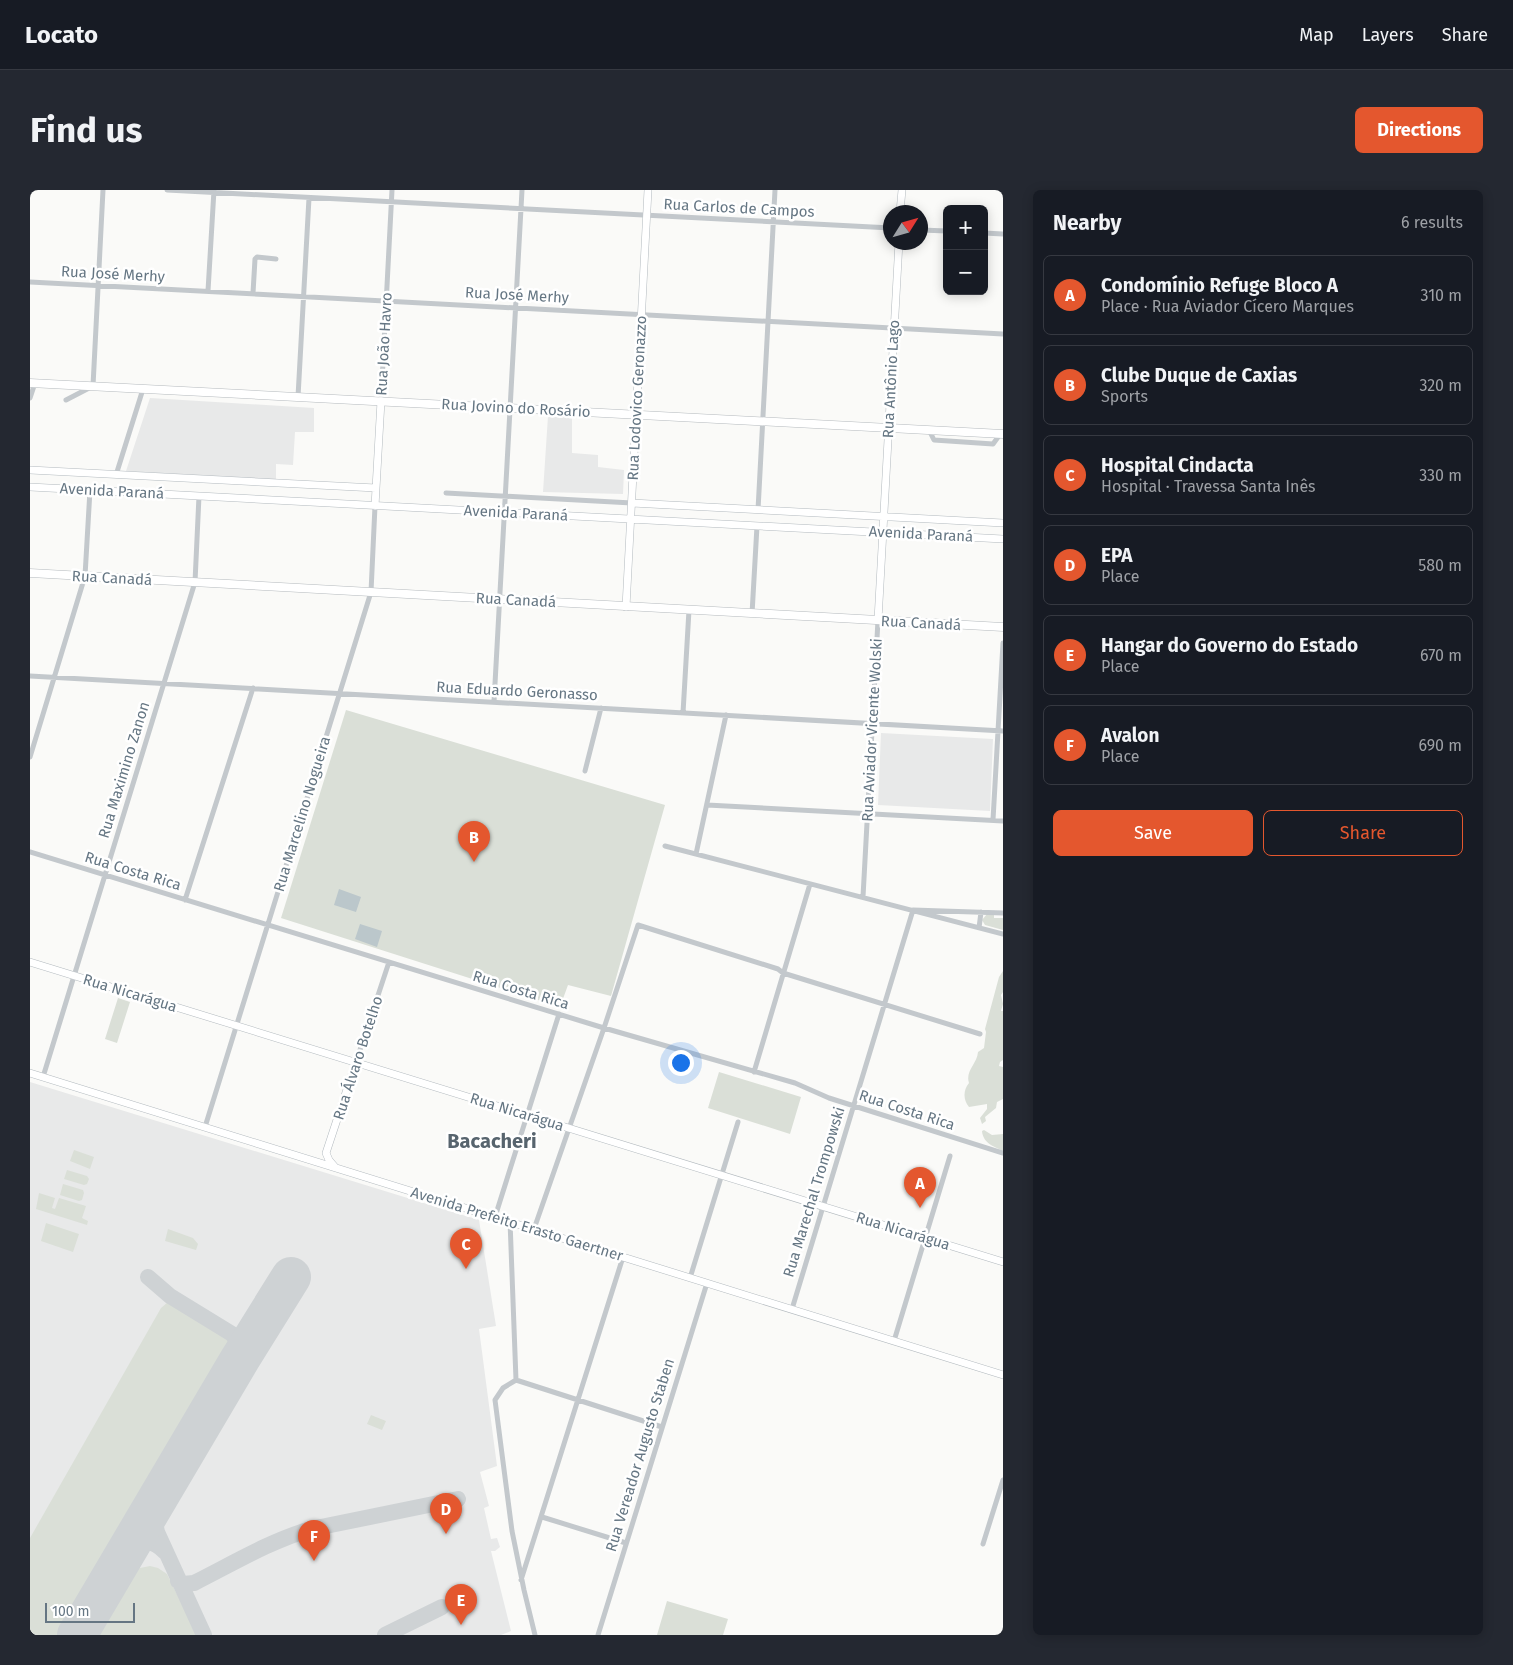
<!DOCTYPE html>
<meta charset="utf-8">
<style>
:root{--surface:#171b24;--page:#242831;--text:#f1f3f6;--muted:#9ea1a6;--line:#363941;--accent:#e4572e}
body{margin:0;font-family:"Fira Sans",sans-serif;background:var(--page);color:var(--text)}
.controls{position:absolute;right:15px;top:15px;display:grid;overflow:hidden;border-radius:8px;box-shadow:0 2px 12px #0003}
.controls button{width:45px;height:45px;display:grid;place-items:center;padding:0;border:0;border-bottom:1px solid var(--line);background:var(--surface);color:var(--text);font:25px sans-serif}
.compass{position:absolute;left:853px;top:15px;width:45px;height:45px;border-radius:50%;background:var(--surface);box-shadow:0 2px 12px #0003;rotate:53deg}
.scale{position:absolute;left:15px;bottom:12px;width:90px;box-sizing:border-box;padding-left:5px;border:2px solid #657683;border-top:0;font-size:14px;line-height:18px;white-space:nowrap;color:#657683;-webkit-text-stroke:4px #fff;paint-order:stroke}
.you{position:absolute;left:650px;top:872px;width:18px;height:18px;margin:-12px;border:4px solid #fff;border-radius:50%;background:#1a73e8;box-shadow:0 0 0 8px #1a73e833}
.badge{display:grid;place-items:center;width:32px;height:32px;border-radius:50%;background:var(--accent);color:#fff;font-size:16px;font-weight:700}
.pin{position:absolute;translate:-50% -41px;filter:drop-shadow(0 1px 2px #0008)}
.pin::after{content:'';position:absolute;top:26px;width:18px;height:15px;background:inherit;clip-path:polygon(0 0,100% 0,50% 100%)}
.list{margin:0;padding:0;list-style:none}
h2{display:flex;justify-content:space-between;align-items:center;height:65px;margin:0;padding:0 20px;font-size:21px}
h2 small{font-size:16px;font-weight:400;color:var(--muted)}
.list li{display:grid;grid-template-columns:32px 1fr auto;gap:15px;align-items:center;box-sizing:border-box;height:80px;margin:0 10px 10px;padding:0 10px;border:1px solid var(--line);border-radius:8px}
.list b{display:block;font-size:19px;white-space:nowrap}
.list p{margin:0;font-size:16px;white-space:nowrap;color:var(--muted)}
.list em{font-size:16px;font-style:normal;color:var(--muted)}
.actions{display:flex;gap:10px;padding:15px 20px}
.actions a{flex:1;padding:11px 0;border:1px solid var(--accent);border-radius:8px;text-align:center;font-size:18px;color:var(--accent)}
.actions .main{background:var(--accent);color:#fff}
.map{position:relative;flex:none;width:973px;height:1445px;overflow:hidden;border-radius:8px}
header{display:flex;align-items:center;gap:30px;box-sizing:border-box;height:70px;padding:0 25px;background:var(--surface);border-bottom:1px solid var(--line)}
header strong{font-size:24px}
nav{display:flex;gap:28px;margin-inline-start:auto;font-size:18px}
.intro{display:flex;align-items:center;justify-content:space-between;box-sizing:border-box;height:120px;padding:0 30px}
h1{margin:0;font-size:35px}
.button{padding:12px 22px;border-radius:8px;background:var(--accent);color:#fff;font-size:18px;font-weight:700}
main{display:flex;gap:30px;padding:0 30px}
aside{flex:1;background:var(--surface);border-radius:8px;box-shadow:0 2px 12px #0003}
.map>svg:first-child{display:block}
.built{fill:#e8e9e9}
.green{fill:#dadfd7}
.water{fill:#bbc7cb}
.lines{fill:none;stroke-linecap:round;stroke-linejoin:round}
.taxiway{stroke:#ced2d4;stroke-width:16}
.runway{stroke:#ced2d4;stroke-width:40}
.secondary-casing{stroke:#b3babf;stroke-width:8}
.primary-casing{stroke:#b5babe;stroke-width:9}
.street{stroke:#c3c8cc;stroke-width:5}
.secondary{stroke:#fff;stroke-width:7}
.primary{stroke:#fff;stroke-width:8}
.labels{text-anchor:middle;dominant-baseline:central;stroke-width:5;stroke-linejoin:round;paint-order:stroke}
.street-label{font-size:15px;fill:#657683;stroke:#fff}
.district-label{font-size:20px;font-weight:bold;fill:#57646e;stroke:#fff}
</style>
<header>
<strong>Locato</strong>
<nav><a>Map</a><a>Layers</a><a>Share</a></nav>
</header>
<div class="intro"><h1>Find us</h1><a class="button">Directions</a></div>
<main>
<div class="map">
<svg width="973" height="1445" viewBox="0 0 973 1445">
<rect width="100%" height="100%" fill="#fafaf8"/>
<path class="built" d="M 120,208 L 284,218 L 284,242 L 265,242 L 263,275 L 246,274 L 246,290 L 96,281 Z
M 518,226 L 542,226 L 542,263 L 568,265 L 568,277 L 594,280 L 593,304 L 513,302 Z
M 851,543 L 963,549 L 960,621 L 848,615 Z
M 0,892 L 449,1030 L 466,1136 L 449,1139 L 467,1276 L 450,1282 L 459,1316 L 454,1318 L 461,1349 L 467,1348 L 470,1357 L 465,1361 L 461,1361 L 481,1441 L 471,1445 L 0,1445 Z"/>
<path class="green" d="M 316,520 L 635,615 L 581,806 L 538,795 L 530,817 L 251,728 Z
M 957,724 L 964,724 L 964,728 L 973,728 L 973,740 L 955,735 L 952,730 Z
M 973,781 L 973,802 L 971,805 L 973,814 L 971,821 L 973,821 L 973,870 L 970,872 L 969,876 L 973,877 L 973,909 L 967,912 L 966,918 L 955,927 L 956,931 L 952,934 L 950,928 L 957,919 L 957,914 L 939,917 C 933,910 933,900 939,893 C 935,881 947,874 948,862 L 954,858 L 956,842 L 955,839 L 969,787 Z
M 88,808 L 100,812 L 87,853 L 75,849 Z
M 689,882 L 771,907 L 760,944 L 678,918 Z
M 954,940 L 962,945 L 973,944 L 973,961 C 963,956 953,953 952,941 Z
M 44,960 L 64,967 L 60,979 L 40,971 Z
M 37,980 L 57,986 L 59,989 L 57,994 L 54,995 L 34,989 Z
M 33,994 L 53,1000 L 54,1003 L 52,1010 L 49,1011 L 30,1005 Z
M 9,1003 L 25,1008 L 22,1018 L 25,1019 L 29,1008 L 56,1016 L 52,1028 L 58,1031 L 57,1035 L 6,1019 Z
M 16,1033 L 49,1044 L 43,1062 L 11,1051 Z
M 138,1039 L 163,1048 L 168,1054 L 166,1060 L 135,1051 Z
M 138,1112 L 202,1147 L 205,1154 L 30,1445 L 0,1445 L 0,1348 L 131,1118 Z
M 341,1225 L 356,1231 L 352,1240 L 337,1234 Z
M 120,1376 L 128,1378 L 137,1384 L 167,1445 L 64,1445 L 99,1385 L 105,1379 Z
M 637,1411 L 698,1429 L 693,1445 L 627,1445 Z"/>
<path class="water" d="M 309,699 L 331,707 L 326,722 L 304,715 Z
M 330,734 L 352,741 L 347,757 L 325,749 Z"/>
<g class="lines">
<path class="taxiway" d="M 118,1087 L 140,1106 L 202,1144 C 209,1152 211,1158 210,1169
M 129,1305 L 124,1328 L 127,1342 L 174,1445
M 95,1363 C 109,1350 121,1347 135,1362
M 148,1391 L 153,1394 L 164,1393 C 202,1374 240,1351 281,1339 L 428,1309
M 355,1445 L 412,1417"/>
<path class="runway" d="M 47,1445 L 210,1169 L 261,1087"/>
<defs>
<path id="secondary" d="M 870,22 L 872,0
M 0,280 L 346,298
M 0,297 L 973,349
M 602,313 L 973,333
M 345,316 L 351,211
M 596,417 L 618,0
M 848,430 L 869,52
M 0,772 L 973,1072
M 0,883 L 973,1185
M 305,977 L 299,970 L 296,963 L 326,872"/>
<path id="primary" d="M 0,193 L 973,244
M 0,383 L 973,437"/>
</defs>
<use href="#secondary" class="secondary-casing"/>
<use href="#primary" class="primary-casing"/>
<path class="street" d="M 137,0 L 861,38
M 891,40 L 917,41
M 954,43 L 973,44
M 0,92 L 973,144
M 178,101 L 184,0
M 223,103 L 225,69 L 227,67 L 246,69
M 268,207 L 279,8
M 0,208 L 5,193
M 36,210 L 63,196 L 73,0
M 351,211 L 362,0
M 899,240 L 904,250 L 963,254 L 971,243
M 86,285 L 113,199
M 416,303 L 602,313
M 728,320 L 745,0
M 722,424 L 727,336
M 0,486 L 973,541
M 464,512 L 492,0
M 653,523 L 659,420
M 0,567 L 55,386 L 60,300
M 555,581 L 571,518
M 677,615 L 973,631
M 963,630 L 973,453
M 635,656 L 973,744
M 0,662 L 574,838 L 765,893 L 799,908 L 973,963
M 666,664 L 696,525
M 833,707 L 848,430
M 155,710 L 223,498
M 949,738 L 951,722
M 326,872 L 359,772
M 724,882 L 780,694
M 13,887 L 165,392 L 169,306
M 175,937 L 341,402 L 345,316
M 465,1027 L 529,824
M 480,1031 L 486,1190
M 504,1039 L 574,838 L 608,735 L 748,779 L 753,783 L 950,844
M 660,1088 L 708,932
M 762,1119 L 883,720 L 973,723
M 864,1151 L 920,966
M 486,1190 L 473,1198 L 465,1210 L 482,1341 L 494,1400 L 505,1445
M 486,1190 L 632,1237
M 512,1327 L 596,1353
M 953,1354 L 973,1290
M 491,1390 L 593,1067
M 568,1445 L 677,1093"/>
<use href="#secondary" class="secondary"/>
<use href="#primary" class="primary"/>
</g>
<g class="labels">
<g class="street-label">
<text transform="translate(709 18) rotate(3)">Rua Carlos de Campos</text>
<text transform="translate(83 84) rotate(3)">Rua José Merhy</text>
<text transform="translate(487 105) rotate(3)">Rua José Merhy</text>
<text transform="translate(354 154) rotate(-87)">Rua João Havro</text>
<text transform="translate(861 189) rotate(-87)">Rua Antônio Lago</text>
<text transform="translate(607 208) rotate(-87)">Rua Lodovico Geronazzo</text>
<text transform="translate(486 218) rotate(3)">Rua Jovino do Rosário</text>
<text transform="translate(82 301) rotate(3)">Avenida Paraná</text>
<text transform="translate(486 323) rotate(3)">Avenida Paraná</text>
<text transform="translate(891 344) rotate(3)">Avenida Paraná</text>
<text transform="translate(82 388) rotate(3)">Rua Canadá</text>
<text transform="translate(486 410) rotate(3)">Rua Canadá</text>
<text transform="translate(891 433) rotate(3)">Rua Canadá</text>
<text transform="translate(487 501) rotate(3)">Rua Eduardo Geronasso</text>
<text transform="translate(842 540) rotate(-87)">Rua Aviador Vicente Wolski</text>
<text transform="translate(94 580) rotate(-73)">Rua Maximino Zanon</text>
<text transform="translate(272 624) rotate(-73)">Rua Marcelino Nogueira</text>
<text transform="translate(103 681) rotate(17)">Rua Costa Rica</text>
<text transform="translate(491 800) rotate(17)">Rua Costa Rica</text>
<text transform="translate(100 803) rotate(17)">Rua Nicarágua</text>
<text transform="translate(328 868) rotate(-72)">Rua Álvaro Botelho</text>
<text transform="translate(877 920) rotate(18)">Rua Costa Rica</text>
<text transform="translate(487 922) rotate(17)">Rua Nicarágua</text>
<text transform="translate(784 1002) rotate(-73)">Rua Marechal Trompowski</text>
<text transform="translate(487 1034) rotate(17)">Avenida Prefeito Erasto Gaertner</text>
<text transform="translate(873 1041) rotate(17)">Rua Nicarágua</text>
<text transform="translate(610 1265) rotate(-73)">Rua Vereador Augusto Staben</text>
</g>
<g class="district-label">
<text x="462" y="951">Bacacheri</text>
</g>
</g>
</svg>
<div class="controls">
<button>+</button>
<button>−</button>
</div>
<svg class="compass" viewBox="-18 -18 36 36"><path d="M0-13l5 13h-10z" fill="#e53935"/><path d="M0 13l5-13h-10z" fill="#9ea1a6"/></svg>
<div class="scale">100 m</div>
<div class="you"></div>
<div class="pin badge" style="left:890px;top:1018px">A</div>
<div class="pin badge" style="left:444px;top:672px">B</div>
<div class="pin badge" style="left:436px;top:1079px">C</div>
<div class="pin badge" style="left:416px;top:1344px">D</div>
<div class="pin badge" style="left:431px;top:1435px">E</div>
<div class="pin badge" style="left:284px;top:1371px">F</div>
</div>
<aside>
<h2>Nearby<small>6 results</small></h2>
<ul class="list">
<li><span class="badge">A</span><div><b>Condomínio Refuge Bloco A</b><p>Place · Rua Aviador Cícero Marques</p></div><em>310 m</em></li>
<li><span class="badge">B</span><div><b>Clube Duque de Caxias</b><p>Sports</p></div><em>320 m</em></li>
<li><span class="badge">C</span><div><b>Hospital Cindacta</b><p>Hospital · Travessa Santa Inês</p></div><em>330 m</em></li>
<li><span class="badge">D</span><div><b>EPA</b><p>Place</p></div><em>580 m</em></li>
<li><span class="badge">E</span><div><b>Hangar do Governo do Estado</b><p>Place</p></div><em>670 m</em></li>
<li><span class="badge">F</span><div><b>Avalon</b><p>Place</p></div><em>690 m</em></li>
</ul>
<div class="actions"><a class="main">Save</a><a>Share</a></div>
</aside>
</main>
